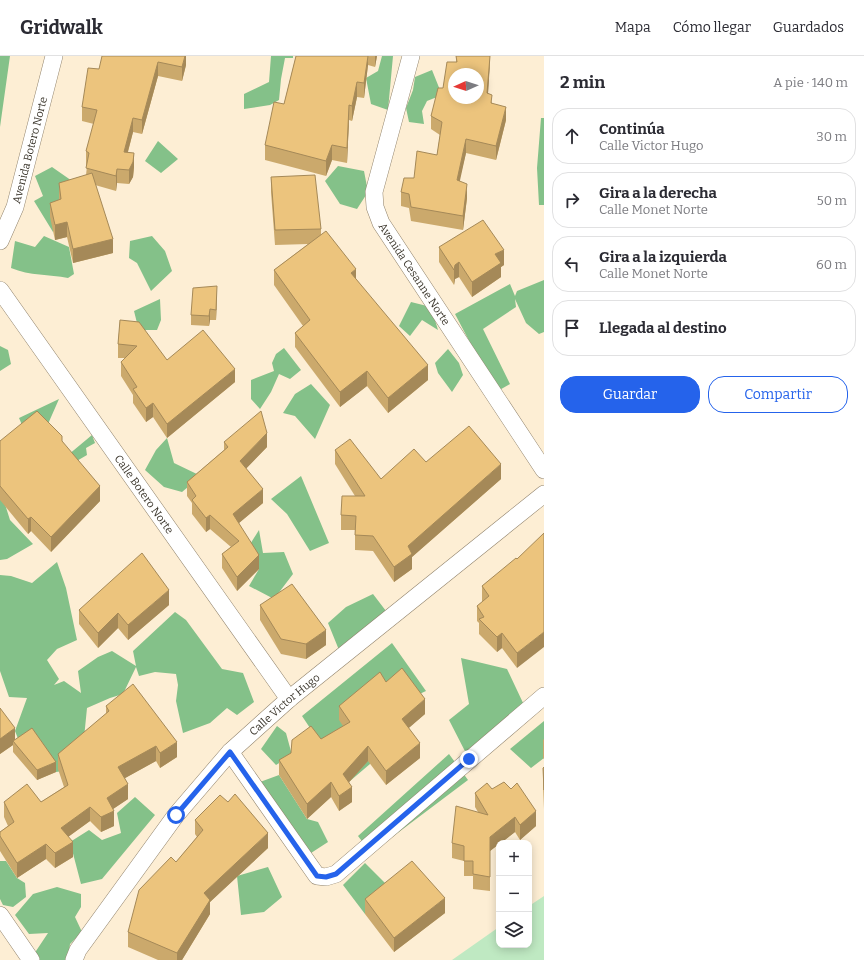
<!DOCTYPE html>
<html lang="es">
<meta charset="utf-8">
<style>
:root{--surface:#fff;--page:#f2f2f3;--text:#2b2b33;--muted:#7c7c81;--line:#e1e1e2;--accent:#2563eb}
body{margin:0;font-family:Bitter,serif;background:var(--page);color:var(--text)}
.controls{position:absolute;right:12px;bottom:12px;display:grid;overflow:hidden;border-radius:8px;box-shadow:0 2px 10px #0003}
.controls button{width:36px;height:36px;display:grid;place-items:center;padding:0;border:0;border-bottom:1px solid var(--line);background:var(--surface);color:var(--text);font:20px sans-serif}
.compass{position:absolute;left:448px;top:12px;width:36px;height:36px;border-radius:50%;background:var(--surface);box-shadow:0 2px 10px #0003;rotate:267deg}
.stop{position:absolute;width:12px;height:12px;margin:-9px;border:3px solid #2563eb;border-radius:50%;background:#fff}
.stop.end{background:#2563eb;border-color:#fff;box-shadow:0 1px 4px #0008}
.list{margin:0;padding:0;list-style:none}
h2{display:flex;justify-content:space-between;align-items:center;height:52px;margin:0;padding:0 16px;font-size:17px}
h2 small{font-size:13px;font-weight:400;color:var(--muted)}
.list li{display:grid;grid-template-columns:26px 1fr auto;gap:12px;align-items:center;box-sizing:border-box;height:56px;margin:0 8px 8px;padding:0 8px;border:1px solid var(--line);border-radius:16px}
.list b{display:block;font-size:15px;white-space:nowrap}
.list p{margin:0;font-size:13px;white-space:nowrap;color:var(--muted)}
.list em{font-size:13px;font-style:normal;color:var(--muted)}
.actions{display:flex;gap:8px;padding:12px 16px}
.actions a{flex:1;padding:9px 0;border:1px solid var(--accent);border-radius:16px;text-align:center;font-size:14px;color:var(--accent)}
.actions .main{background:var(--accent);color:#fff}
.icon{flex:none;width:22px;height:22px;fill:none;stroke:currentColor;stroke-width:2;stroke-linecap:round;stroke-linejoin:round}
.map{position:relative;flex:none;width:544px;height:904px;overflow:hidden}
header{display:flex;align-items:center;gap:24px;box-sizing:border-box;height:56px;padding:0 20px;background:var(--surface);border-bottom:1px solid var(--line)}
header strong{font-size:19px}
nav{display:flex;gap:22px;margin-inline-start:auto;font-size:14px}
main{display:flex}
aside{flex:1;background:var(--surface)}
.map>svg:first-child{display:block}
.green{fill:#bfe9c2}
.forest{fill:#84c189}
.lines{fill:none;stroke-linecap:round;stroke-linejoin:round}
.street-casing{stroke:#91836c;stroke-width:18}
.street{stroke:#fff;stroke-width:17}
.wall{fill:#cba96c}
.shaded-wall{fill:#a58958}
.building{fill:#ecc47d;stroke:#a58958;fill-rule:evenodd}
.route{stroke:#2563eb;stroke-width:5}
.labels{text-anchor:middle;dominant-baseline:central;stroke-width:4;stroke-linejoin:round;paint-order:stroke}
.street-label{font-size:11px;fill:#3b362c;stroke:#fdeed4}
</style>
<header>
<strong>Gridwalk</strong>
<nav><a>Mapa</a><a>Cómo llegar</a><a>Guardados</a></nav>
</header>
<main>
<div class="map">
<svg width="544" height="904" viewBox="0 0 544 904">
<rect width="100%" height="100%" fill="#fdeed4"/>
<path class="green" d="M 544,840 L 544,904 L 452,904 L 499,871 L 499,889 L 529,889 L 529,850 Z"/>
<path class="forest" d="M 0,0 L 10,0 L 0,71 Z
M 271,0 L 293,0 L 293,2 L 285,2 L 281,23 L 279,44 L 270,49 L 244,53 L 244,38 L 269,26 Z
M 382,0 L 393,0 L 388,54 L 371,48 L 366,22 L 378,15 Z
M 432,14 L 442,39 L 427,45 L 422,55 L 424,68 L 409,66 L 406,52 L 413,34 L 415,21 Z
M 541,62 L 544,62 L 544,149 L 539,149 L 537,112 Z
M 158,85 L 178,103 L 161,117 L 145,105 Z
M 338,110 L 364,115 L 368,136 L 357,153 L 340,148 L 325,125 Z
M 52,111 L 85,134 L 61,158 L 53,176 L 34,145 L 43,140 L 35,120 Z
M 44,180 L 69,191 L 74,218 L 68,222 C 49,218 30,220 11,212 L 15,185 L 35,191 Z
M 152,180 L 165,195 L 172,215 L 151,235 L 137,207 L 129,202 L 130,185 Z
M 544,224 L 544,276 L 539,278 L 526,267 L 515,243 L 516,251 L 483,273 L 510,328 L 496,336 L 455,258 L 510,228 L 515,240 L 517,235 Z
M 160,243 L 161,264 L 157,274 L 142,274 L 137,267 L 134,255 Z
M 411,246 L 431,251 L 438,274 L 422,264 L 410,280 L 399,270 Z
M 0,290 L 8,294 L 11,308 L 0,315 Z
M 284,292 L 301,314 L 290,323 L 279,318 L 271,336 L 260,353 L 251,343 L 251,324 L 274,315 L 272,307 L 276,298 Z
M 448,293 L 459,307 L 463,319 L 452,336 L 438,317 L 435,307 Z
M 311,328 L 330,349 L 315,383 L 295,360 L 283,357 L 295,338 Z
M 59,343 L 48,368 L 26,378 L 19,362 Z
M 92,379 L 95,387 L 86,392 L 87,399 L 75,406 L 62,404 Z
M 167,382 L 174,407 L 201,420 L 182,436 L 164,431 L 145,414 L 156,394 Z
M 301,420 L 329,487 L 310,495 L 287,458 L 271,443 Z
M 0,439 L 3,442 L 10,464 L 33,488 L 7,503 L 0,504 Z
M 259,474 L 263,497 L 284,496 L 293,518 L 274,543 L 249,530 L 259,513 L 247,493 Z
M 57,506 L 66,532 L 77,584 L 57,593 L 47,604 L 59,623 L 54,629 L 64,625 L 81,637 L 78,615 L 98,601 L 112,595 L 136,610 L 133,595 L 175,556 L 186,564 L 222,613 L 243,617 L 254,646 L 237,659 L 227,652 L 210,667 L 183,677 L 176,645 L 178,629 L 176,618 L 155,616 L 139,620 L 136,611 L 123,638 L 110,642 L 87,652 L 83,692 L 76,713 L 56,716 L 32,683 L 21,690 L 15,675 L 27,642 L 9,641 L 0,615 L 0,519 L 11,520 L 32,527 Z
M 373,538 L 386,555 L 339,594 L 328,567 L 346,551 Z
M 392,587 L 426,635 L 413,641 L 370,708 L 350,725 L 320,687 L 302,660 Z
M 461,602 L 507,613 L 524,649 L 469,703 L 449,664 L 469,648 Z
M 544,665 L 544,702 L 531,712 L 510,693 Z
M 277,670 L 286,677 L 292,699 L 276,709 L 261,693 Z
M 449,698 L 468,724 L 371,797 L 358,780 Z
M 279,719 L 307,763 L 318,766 L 328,786 L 311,797 L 260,726 Z
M 135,741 L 155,759 L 102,823 L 81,828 L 70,786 L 89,774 L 102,784 L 121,777 L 117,757 Z
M 0,805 L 6,805 L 17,822 L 25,827 L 26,841 L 13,851 L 3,849 L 0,843 Z
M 365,807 L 393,835 L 365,858 L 343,829 Z
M 268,811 L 282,841 L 264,856 L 241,859 L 237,820 Z
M 57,831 L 81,838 L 81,851 L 75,861 L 82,876 L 70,888 L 68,904 L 37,904 L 34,898 L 48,877 L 29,878 L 15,859 L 33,838 Z"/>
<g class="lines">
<defs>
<g id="street">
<path id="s1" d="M 411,0 L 374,136 L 375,151 L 381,167 L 544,414"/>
<path id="s2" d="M 0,185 L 15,151 L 54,0"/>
<path id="s3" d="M 0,234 L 289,643"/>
<path d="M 230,696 L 317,820 L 326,821 L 336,818 L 544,640"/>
<path d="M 0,859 L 31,904"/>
<path id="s4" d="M 74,904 L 78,894 L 176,759 L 230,696 L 289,643 L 544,438"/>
</g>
</defs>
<use href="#street" class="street-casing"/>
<use href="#street" class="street"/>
</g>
<path class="wall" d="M 186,0 L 186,9 L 182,25 L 158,20 L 142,78 L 133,76 L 128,96 L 134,111 L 133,121 L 129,128 L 117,127 L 116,135 L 95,129 L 113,197 L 73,207 L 67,181 L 55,184 L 50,161 L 50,147 L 59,144 L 59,127 L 86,119 L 87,110 L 86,109 L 86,95 L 94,68 L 82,65 L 82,51 L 99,13 Z
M 296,0 L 377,0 L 375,11 L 368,9 L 364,42 L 357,41 L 352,65 L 349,64 L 347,107 L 332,104 L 326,120 L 265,104 L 265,89 L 284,48 Z
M 456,0 L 490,0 L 488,38 L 492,47 L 506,64 L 496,104 L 466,97 L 459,125 L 467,142 L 463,174 L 411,165 L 409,152 L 401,150 L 401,136 L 414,122 L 437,99 L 440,79 L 431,73 L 431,60 L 443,32 L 456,6 Z
M 271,121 L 321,173 L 321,179 L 356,223 L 428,324 L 388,357 L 367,330 L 340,351 L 295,291 L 295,277 L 303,270 L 274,229 L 274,214 L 308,188 L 275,189 L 271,136 Z
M 439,191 L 504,209 L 501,211 L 501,221 L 472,241 L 459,221 L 455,223 L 454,229 L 439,206 Z
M 217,240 L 216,264 L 210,264 L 209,270 L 191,269 L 191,259 Z
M 120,264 L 167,304 L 235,326 L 167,382 L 153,361 L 146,366 L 133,347 L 133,339 L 121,320 L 121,306 L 125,302 L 118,302 L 118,288 Z
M 0,385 L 62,385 L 100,445 L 51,496 L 31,475 L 28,478 L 0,444 Z
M 224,386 L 267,391 L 246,412 L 263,447 L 239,467 L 259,513 L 237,535 L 222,512 L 222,498 L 231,491 L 210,473 L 206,476 L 192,458 L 192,447 L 187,440 L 187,426 L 224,394 Z
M 335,394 L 381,423 L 426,406 L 501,423 L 412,501 L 412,513 L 394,526 L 373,495 L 355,494 L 355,474 L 341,474 L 341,459 L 355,440 L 335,408 Z
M 517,503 L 517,612 L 502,592 L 497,596 L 479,578 L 479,567 L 477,565 L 477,550 L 482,546 L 482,530 Z
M 169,549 L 128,584 L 118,572 L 98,592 L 79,568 L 79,554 Z
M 260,549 L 326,589 L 306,603 L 281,598 L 260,564 Z
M 386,626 L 425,658 L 408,672 L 420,702 L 386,729 L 368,705 L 349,726 L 352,746 L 339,755 L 331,741 L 307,763 L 279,719 L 279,704 L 321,683 L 343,670 L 339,664 L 339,650 Z
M 106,650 L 177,701 L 160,712 L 156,705 L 125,722 L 128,743 L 113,753 L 114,770 L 101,776 L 90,765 L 68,781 L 73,801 L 55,812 L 46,803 L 17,822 L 0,795 L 0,776 L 8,770 L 4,761 L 4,746 L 41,746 L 64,731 L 58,713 L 58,698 L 106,658 Z
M 0,652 L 15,684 L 56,716 L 37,724 L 13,696 L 13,689 L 0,698 Z
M 544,683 L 544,703 L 543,702 L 543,684 Z
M 544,711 L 544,753 L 543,730 L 543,712 Z
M 492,733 L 536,770 L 520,784 L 515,776 L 490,795 L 490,835 L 473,833 L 473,820 L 464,820 L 464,805 L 452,802 L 452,787 L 478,756 L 475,751 L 475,737 Z
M 195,764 L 268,792 L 210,846 L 210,858 L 182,904 L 158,904 L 128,891 L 128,876 L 176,806 L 197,781 L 195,778 Z
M 365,843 L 445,857 L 394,896 L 365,858 Z"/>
<path class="shaded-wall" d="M 185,0 L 186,0 L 186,9 L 182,25 L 182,11 Z
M 368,0 L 368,9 L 364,42 L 364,27 Z
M 375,0 L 377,0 L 375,11 Z
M 490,0 L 490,8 L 487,51 L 487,37 Z
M 158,6 L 158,20 L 142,78 L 142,64 Z
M 357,26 L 357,41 L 352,65 L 352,50 Z
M 349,49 L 349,64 L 347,107 L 347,92 Z
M 506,51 L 506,64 L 496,104 L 496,90 Z
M 133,62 L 133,76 L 124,110 L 124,96 Z
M 466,83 L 466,97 L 457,138 L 457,124 Z
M 332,89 L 332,104 L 326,120 L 326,105 Z
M 134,97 L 134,111 L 133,121 L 129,128 L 129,114 Z
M 117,113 L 117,127 L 116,135 L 116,120 Z
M 467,128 L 467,142 L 463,174 L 463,160 Z
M 67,166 L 67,181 L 55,184 L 55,169 Z
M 113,183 L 113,197 L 73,207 L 73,193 Z
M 504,194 L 504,209 L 501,211 L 501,221 L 472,241 L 472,226 L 495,198 Z
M 459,206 L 459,221 L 455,223 L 454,229 L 454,214 L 455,209 Z
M 356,213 L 356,228 L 351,217 Z
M 217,230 L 217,240 L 216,264 L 216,254 Z
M 210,253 L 210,264 L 209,270 L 209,260 Z
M 428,309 L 428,324 L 388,357 L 388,342 Z
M 235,313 L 235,326 L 167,382 L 167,368 Z
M 367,315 L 367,330 L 340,351 L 340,336 Z
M 153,347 L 153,361 L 146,366 L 146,352 Z
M 267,377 L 267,391 L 240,419 L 240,405 Z
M 501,408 L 501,423 L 412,501 L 412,513 L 394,526 L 394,511 L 408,490 Z
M 100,430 L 100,445 L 51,496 L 51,481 Z
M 263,433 L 263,447 L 233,472 L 233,458 Z
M 210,459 L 210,473 L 206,476 L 206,462 Z
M 31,461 L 31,475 L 28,478 L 28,463 Z
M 259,499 L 259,513 L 237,535 L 237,521 Z
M 169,534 L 169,549 L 128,584 L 128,569 Z
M 118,557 L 118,572 L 98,592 L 98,577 Z
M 326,574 L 326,589 L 306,603 L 306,588 Z
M 544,576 L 544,591 L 517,612 L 517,597 Z
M 502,577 L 502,592 L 497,596 L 497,581 Z
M 425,643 L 425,658 L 402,678 L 402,663 Z
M 15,672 L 15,687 L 13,685 L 13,689 L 0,698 L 0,683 Z
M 177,686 L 177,701 L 160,712 L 160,697 Z
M 420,687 L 420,702 L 386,729 L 386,715 Z
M 156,690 L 156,705 L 118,726 L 118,711 Z
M 368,690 L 368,705 L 343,733 L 343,718 Z
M 56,706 L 56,716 L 37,724 L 37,714 Z
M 331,726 L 331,741 L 307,763 L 307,748 Z
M 128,728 L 128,743 L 107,757 L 107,742 Z
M 352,731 L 352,746 L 339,755 L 339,740 Z
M 90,751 L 90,765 L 61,786 L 61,772 Z
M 114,755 L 114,770 L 101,776 L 101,761 Z
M 536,755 L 536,770 L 520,784 L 520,769 Z
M 515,761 L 515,776 L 501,787 L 499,787 L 499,788 L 490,795 L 490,835 L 490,781 Z
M 268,777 L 268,792 L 210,846 L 210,858 L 182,904 L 177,904 L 177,897 L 204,837 Z
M 73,786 L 73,801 L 55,812 L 55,797 Z
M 46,788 L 46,803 L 17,822 L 17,807 Z
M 445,842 L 445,857 L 394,896 L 394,882 Z"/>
<path class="building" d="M 102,0 L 185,0 L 182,11 L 158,6 L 142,64 L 133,62 L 124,96 L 134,97 L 133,106 L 129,114 L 117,113 L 116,120 L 86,112 L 89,97 L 86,95 L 97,54 L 82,51 L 88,12 L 99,13 Z
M 296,0 L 368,0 L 364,27 L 357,26 L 352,50 L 349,49 L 347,92 L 332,89 L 326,105 L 265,89 L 274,46 L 284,48 Z
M 456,0 L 490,0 L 487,37 L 492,39 L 491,47 L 506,51 L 496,90 L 466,83 L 457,124 L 467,128 L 463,160 L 411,151 L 409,138 L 401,136 L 404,122 L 414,122 L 417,95 L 437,99 L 442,66 L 431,60 L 438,32 L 443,32 L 447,6 L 457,6 ZM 454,18 L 478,18 L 478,42 L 454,42 Z
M 92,117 L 113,183 L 73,193 L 67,166 L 55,169 L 50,147 L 61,143 L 59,127 Z
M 315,119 L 321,173 L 275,174 L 271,121 Z
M 483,164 L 504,194 L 495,198 L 501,207 L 472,226 L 459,206 L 455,209 L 454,214 L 439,191 Z
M 326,175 L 356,213 L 351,217 L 428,309 L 388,342 L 367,315 L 340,336 L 295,277 L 310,264 L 274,214 Z
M 217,230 L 216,254 L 210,253 L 209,260 L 191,259 L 193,232 Z
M 120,264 L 139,266 L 167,304 L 203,274 L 235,313 L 167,368 L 153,347 L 146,352 L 133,333 L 137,331 L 121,306 L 137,290 L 118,288 Z
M 37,355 L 62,380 L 62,385 L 100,430 L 51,481 L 31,461 L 28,463 L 0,430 L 0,385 Z
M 261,355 L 267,377 L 240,405 L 263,433 L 233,458 L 259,499 L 237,521 L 222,498 L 239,485 L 210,459 L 206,462 L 192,444 L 196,440 L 187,426 L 228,391 L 224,386 Z
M 469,370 L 501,408 L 408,490 L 412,498 L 394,511 L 373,480 L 355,479 L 356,460 L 341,459 L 342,440 L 365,440 L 335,394 L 350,383 L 381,423 L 414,393 L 426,406 Z
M 544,477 L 544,576 L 517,597 L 502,577 L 497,581 L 479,563 L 484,561 L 477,550 L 489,540 L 482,530 L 516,502 L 517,503 Z
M 142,497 L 169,534 L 128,569 L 118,557 L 98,577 L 79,554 Z
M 292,528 L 326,574 L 306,588 L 281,583 L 260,549 Z
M 402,612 L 425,643 L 402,663 L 420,687 L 386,715 L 368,690 L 343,718 L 352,731 L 339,740 L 331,726 L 307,748 L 279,704 L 291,697 L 292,684 L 311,670 L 321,683 L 350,666 L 339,650 L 380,616 L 386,626 Z
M 133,628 L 177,686 L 160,697 L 156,690 L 118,711 L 128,728 L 107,742 L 114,755 L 101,761 L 90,751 L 61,772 L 73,786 L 55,797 L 46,788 L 17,807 L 0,780 L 0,776 L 14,766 L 4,746 L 27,728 L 41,746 L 68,729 L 58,698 L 109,655 L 106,650 Z
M 0,652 L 15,672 L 0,683 Z
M 32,672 L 56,706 L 37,714 L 13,685 Z
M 544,711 L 544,734 L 543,712 Z
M 504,726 L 511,733 L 517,727 L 536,755 L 520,769 L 515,761 L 490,781 L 490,821 L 473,818 L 473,805 L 464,805 L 464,790 L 452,787 L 456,750 L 488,759 L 475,737 L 487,727 L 492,733 Z
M 235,738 L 268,777 L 204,837 L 210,844 L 177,897 L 128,876 L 139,834 L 171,801 L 176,806 L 203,774 L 195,764 L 220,739 L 228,746 Z
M 412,805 L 445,842 L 394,882 L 365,843 Z"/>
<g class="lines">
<path class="route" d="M 176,759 L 230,696 L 317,820 L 326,821 L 336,818 L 469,703"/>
</g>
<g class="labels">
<g class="street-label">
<text stroke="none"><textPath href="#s2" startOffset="96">Avenida Botero Norte</textPath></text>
<text stroke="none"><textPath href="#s1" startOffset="234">Avenida Cesanne Norte</textPath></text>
<text stroke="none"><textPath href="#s3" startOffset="250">Calle Botero Norte</textPath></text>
<text stroke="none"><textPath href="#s4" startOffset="333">Calle Victor Hugo</textPath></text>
</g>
</g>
</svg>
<div class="controls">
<button>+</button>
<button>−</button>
<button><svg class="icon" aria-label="layers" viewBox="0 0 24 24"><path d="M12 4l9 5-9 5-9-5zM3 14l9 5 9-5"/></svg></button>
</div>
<svg class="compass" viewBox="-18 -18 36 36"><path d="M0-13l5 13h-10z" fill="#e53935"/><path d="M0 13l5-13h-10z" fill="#7c7c81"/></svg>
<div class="stop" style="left:176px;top:759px"></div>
<div class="stop end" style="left:469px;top:703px"></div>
</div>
<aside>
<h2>2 min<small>A pie · 140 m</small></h2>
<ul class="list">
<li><svg class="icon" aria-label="ahead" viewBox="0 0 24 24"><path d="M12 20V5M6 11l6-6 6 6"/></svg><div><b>Continúa</b><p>Calle Victor Hugo</p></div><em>30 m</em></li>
<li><svg class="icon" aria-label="right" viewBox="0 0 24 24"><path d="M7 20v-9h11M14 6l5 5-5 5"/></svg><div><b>Gira a la derecha</b><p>Calle Monet Norte</p></div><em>50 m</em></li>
<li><svg class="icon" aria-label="left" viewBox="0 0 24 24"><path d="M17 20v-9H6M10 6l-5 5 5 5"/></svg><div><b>Gira a la izquierda</b><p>Calle Monet Norte</p></div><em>60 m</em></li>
<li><svg class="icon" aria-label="arrive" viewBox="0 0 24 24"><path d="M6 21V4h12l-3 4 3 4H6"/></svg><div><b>Llegada al destino</b></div></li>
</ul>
<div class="actions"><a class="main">Guardar</a><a>Compartir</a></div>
</aside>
</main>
